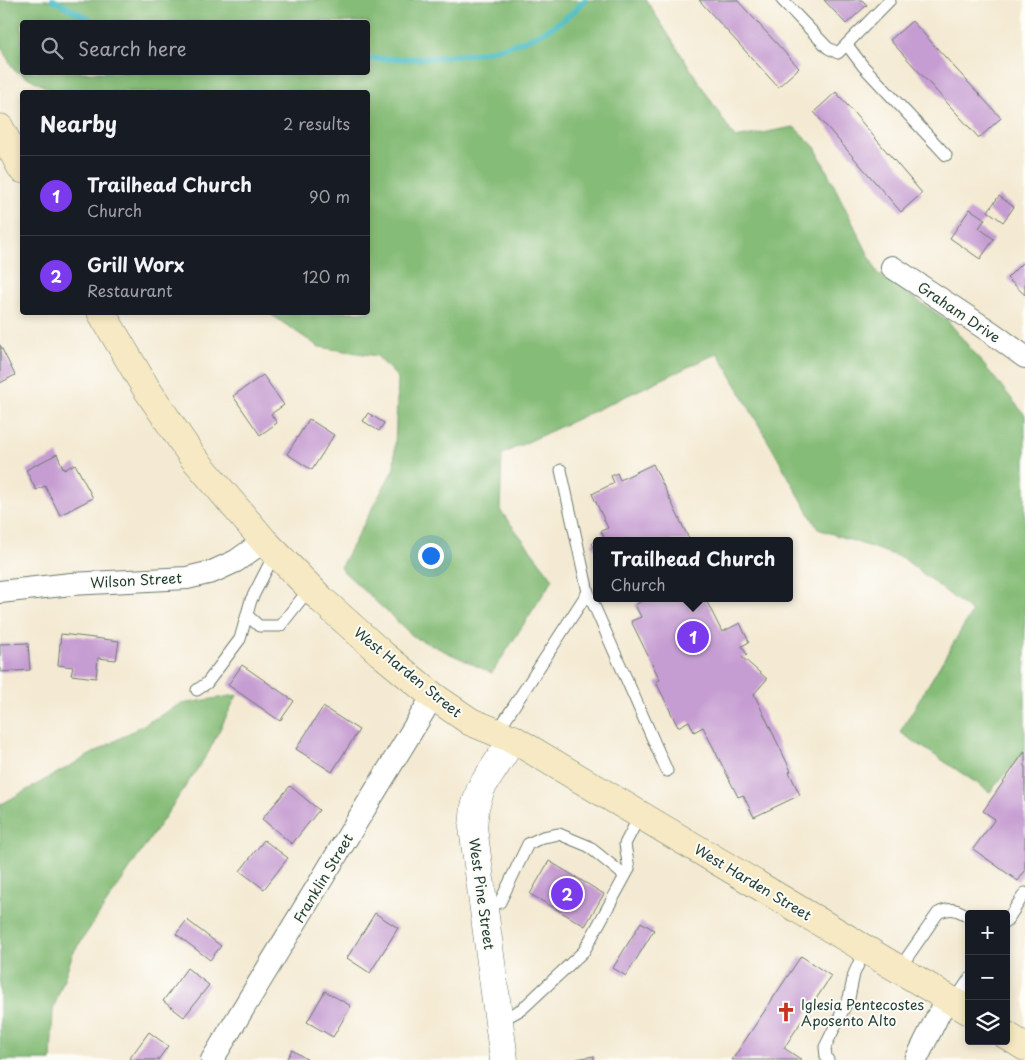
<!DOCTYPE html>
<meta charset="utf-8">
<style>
:root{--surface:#171b24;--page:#242831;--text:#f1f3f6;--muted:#9ea1a6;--line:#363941;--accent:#7c3aed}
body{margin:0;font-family:"Playpen Sans",sans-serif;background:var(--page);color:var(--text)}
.controls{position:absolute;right:15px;bottom:15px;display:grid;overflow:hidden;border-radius:5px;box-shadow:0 2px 8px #0003}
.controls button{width:45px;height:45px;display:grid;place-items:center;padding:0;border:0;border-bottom:1px solid var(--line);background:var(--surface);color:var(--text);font:25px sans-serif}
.you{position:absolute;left:430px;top:555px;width:18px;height:18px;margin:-12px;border:4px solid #fff;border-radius:50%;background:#1a73e8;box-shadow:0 0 0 8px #1a73e833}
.badge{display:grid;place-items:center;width:32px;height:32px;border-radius:50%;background:var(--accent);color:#fff;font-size:16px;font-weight:700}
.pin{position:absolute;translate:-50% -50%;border:2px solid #fff;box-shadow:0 1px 5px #0006}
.popup{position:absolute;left:593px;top:537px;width:200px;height:65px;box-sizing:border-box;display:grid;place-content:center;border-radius:5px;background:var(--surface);filter:drop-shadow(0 1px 4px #0005);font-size:16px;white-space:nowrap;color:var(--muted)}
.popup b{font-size:19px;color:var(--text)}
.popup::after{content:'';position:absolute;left:50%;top:100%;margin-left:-10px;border:10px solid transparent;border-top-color:var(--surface)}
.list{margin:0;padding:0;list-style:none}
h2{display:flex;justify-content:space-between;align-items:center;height:65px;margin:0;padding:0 20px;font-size:21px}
h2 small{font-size:16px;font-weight:400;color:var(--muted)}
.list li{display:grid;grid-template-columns:32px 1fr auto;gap:15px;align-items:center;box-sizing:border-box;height:80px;padding:0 20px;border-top:1px solid var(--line)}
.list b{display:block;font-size:19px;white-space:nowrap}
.list p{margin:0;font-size:16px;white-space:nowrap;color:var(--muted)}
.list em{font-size:16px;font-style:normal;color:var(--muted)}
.icon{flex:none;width:28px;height:28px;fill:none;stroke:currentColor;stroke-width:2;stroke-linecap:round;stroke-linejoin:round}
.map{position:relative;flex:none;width:1025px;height:1060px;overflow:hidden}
.search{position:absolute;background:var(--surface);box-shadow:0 2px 8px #0003;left:20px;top:20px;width:350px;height:55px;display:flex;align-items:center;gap:12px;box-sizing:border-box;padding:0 18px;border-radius:5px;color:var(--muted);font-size:19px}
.panel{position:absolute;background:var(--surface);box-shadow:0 2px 8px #0003;left:20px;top:90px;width:350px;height:225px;border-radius:5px}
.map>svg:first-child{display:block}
.forest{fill:#85bc77;stroke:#527c56;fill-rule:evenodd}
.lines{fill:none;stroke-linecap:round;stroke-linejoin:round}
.stream{stroke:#4ebdc3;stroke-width:6}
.building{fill:#c69dd2}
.service-casing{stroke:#6a7a6c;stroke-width:13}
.minor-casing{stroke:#6a7a6c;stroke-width:24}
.tertiary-casing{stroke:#6a7a6c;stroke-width:29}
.secondary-casing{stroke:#6a7a6c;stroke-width:29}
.service{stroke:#fff;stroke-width:11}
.minor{stroke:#fff;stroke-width:22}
.tertiary{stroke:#fff;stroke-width:28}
.secondary{stroke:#f6e9c3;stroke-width:28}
.labels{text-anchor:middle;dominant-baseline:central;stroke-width:4;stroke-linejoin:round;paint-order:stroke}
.street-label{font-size:14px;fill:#1f3d34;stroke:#fdfcf7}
.poi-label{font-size:14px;fill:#1f3d34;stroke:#fdfcf7;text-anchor:start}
</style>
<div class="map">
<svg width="1025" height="1060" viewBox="0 0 1025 1060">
<rect width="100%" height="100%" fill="#fdfcf7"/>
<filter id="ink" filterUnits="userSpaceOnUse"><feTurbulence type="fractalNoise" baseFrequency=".02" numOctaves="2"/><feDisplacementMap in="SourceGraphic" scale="10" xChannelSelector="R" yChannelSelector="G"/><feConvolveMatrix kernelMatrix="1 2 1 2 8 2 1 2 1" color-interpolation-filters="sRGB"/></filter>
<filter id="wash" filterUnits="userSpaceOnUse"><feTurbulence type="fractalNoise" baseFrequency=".0096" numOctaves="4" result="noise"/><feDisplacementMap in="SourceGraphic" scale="20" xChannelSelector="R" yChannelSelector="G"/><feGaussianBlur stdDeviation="1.12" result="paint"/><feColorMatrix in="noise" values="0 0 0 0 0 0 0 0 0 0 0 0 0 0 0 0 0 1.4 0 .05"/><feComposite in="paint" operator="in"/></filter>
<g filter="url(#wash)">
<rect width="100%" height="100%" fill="#f4ead3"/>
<path class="forest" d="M 0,0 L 646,0 L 735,138 L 794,127 L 815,147 L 878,274 L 948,321 L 1025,415 L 1025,750 L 990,792 L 900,732 L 972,612 L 903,558 L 818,529 L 718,353 L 502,454 L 500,510 L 553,579 L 492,673 L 414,637 L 340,568 L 394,468 L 398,378 L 377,356 L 319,347 L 270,314 L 271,312 L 368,312 L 368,92 L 55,92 L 14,70 L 0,45 ZM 22,22 L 368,22 L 368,72 L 22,72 Z
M 237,695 L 208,753 L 73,953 L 53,1010 L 51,1060 L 0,1060 L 0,805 L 181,704 Z"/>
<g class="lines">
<path class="stream" d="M 53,0 L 95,22
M 368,59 C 441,59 531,60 585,0"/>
</g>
<g id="blocks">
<path class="building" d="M 699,0 L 737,0 L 799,68 L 778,87 Z
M 824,0 L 862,0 L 867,5 L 846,24 Z
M 912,21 L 1001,118 L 979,138 L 890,40 Z
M 836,92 L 922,193 L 901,212 L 814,112 Z
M 999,196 L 1014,207 L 1003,222 L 988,211 Z
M 970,209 L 985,219 L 979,228 L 994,239 L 980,259 L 950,238 Z
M 1025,260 L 1025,295 L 1007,278 Z
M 0,345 L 15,375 L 0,383 Z
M 263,375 L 284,405 L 271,414 L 277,423 L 260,435 L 233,396 Z
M 368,413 L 384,423 L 379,431 L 363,421 Z
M 309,419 L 334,435 L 312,470 L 287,454 Z
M 57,454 L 64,470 L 75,464 L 93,498 L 60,515 L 45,486 L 36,490 L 26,470 Z
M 653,464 L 690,541 L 597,541 L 597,553 L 592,543 L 604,537 L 601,531 L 608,528 L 592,494 L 614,483 L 611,476 L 617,473 L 620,480 Z
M 642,598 L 705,598 L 722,632 L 740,623 L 749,642 L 742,646 L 747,655 L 742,657 L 767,679 L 754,694 L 791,771 L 789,772 L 800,795 L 754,817 L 743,795 L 738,797 L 703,727 L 694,732 L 689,721 L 678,727 L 656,682 L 660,680 L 631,621 L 641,617 L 635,605 L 643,600 Z
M 61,634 L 119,641 L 116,660 L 98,658 L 96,678 L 71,675 L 73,667 L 58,665 Z
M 28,643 L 30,670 L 0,672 L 0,644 Z
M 242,665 L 294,701 L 280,721 L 228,685 Z
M 323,707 L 359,730 L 332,772 L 296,749 Z
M 1025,751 L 1025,871 L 1018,881 L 973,849 L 995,819 L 983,811 Z
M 290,786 L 319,810 L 292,844 L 262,819 Z
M 264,840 L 288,858 L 264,889 L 240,871 Z
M 549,861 L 604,894 L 585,926 L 530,894 Z
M 375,913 L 398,928 L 370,973 L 347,958 Z
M 187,920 L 221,946 L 210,960 L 176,934 Z
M 641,922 L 654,930 L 626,976 L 613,968 Z
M 801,956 L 831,976 L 784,1048 L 802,1060 L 732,1060 Z
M 187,968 L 209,985 L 184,1017 L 163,1001 Z
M 325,991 L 351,1006 L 333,1037 L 307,1022 Z
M 149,1032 L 168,1046 L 158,1060 L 133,1060 L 130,1058 Z
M 292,1050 L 308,1060 L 286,1060 Z
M 594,1056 L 594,1060 L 576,1060 L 576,1059 Z"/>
</g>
</g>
<g filter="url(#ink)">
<use href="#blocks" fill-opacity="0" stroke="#6a7a6c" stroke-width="1"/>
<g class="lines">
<defs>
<path id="service" d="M 782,0 L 828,48 L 838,53 L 890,0
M 847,45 L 863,66 L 946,155
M 588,592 L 667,771
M 247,615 L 259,626 L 280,626 L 310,588
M 197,690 L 207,683 L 240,639 L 251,600 L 275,553
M 497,732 L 588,592 L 561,470
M 484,910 L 500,902 L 528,844 L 543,837 L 559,834 L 588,846 L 625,876
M 1006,922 L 1025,893
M 899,969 L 938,913 C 950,907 958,909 969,917
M 954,1002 L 969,979
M 500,1021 L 522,1009 L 584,951 L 629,869 L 625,844 L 640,815
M 828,1060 L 826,1057 L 825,1047 L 849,998 L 854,974 L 865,949"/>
<path id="minor" d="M 892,267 L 992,333 L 1025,357
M 0,592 L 71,584 L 187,578 L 212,572 L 236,561 L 264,541
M 212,1060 L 433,696
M 916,1060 L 947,997"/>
<path id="tertiary" d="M 504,1060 L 473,827 L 475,807 L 481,788 L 513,739"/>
<path id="secondary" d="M 0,128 L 22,169
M 101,312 L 146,388 L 192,456 L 264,541 L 322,600 L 382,654 L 433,696 L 471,722 L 513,739 L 969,1011
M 1006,1035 L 1025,1047"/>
</defs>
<use href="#service" class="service-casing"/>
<use href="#minor" class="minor-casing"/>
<use href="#tertiary" class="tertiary-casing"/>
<use href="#secondary" class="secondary-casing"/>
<use href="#service" class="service"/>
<use href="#minor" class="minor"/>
<use href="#tertiary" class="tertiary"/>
<use href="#secondary" class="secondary"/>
</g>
</g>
<defs>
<symbol id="church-bare" viewBox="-9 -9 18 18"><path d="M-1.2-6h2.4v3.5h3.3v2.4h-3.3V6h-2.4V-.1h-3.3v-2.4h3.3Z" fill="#c8321e" stroke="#fdfcf7" stroke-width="2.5" paint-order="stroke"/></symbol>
</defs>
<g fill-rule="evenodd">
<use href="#church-bare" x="772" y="998" width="28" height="28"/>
</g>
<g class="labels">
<g class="street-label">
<text transform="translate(959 312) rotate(34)">Graham Drive</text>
<text transform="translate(136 580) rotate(-3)">Wilson Street</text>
<text transform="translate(408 672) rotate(39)">West Harden Street</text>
<text transform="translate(323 878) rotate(-59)">Franklin Street</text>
<text transform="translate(753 882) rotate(31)">West Harden Street</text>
<text transform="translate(482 894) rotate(82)">West Pine Street</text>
</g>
<g class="poi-label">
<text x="801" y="1004">Iglesia Pentecostes<tspan x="801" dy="16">Aposento Alto</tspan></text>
</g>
</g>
</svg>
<div class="controls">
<button>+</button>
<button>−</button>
<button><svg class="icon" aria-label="layers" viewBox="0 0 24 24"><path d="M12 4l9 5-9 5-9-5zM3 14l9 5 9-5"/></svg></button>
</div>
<div class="you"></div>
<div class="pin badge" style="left:693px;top:637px">1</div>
<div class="popup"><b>Trailhead Church</b>Church</div>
<div class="pin badge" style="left:567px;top:894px">2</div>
<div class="search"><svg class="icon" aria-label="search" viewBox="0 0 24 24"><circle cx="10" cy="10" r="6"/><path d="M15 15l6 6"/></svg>Search here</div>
<section class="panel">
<h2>Nearby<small>2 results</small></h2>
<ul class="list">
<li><span class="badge">1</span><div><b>Trailhead Church</b><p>Church</p></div><em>90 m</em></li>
<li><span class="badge">2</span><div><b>Grill Worx</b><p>Restaurant</p></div><em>120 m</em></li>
</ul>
</section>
</div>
